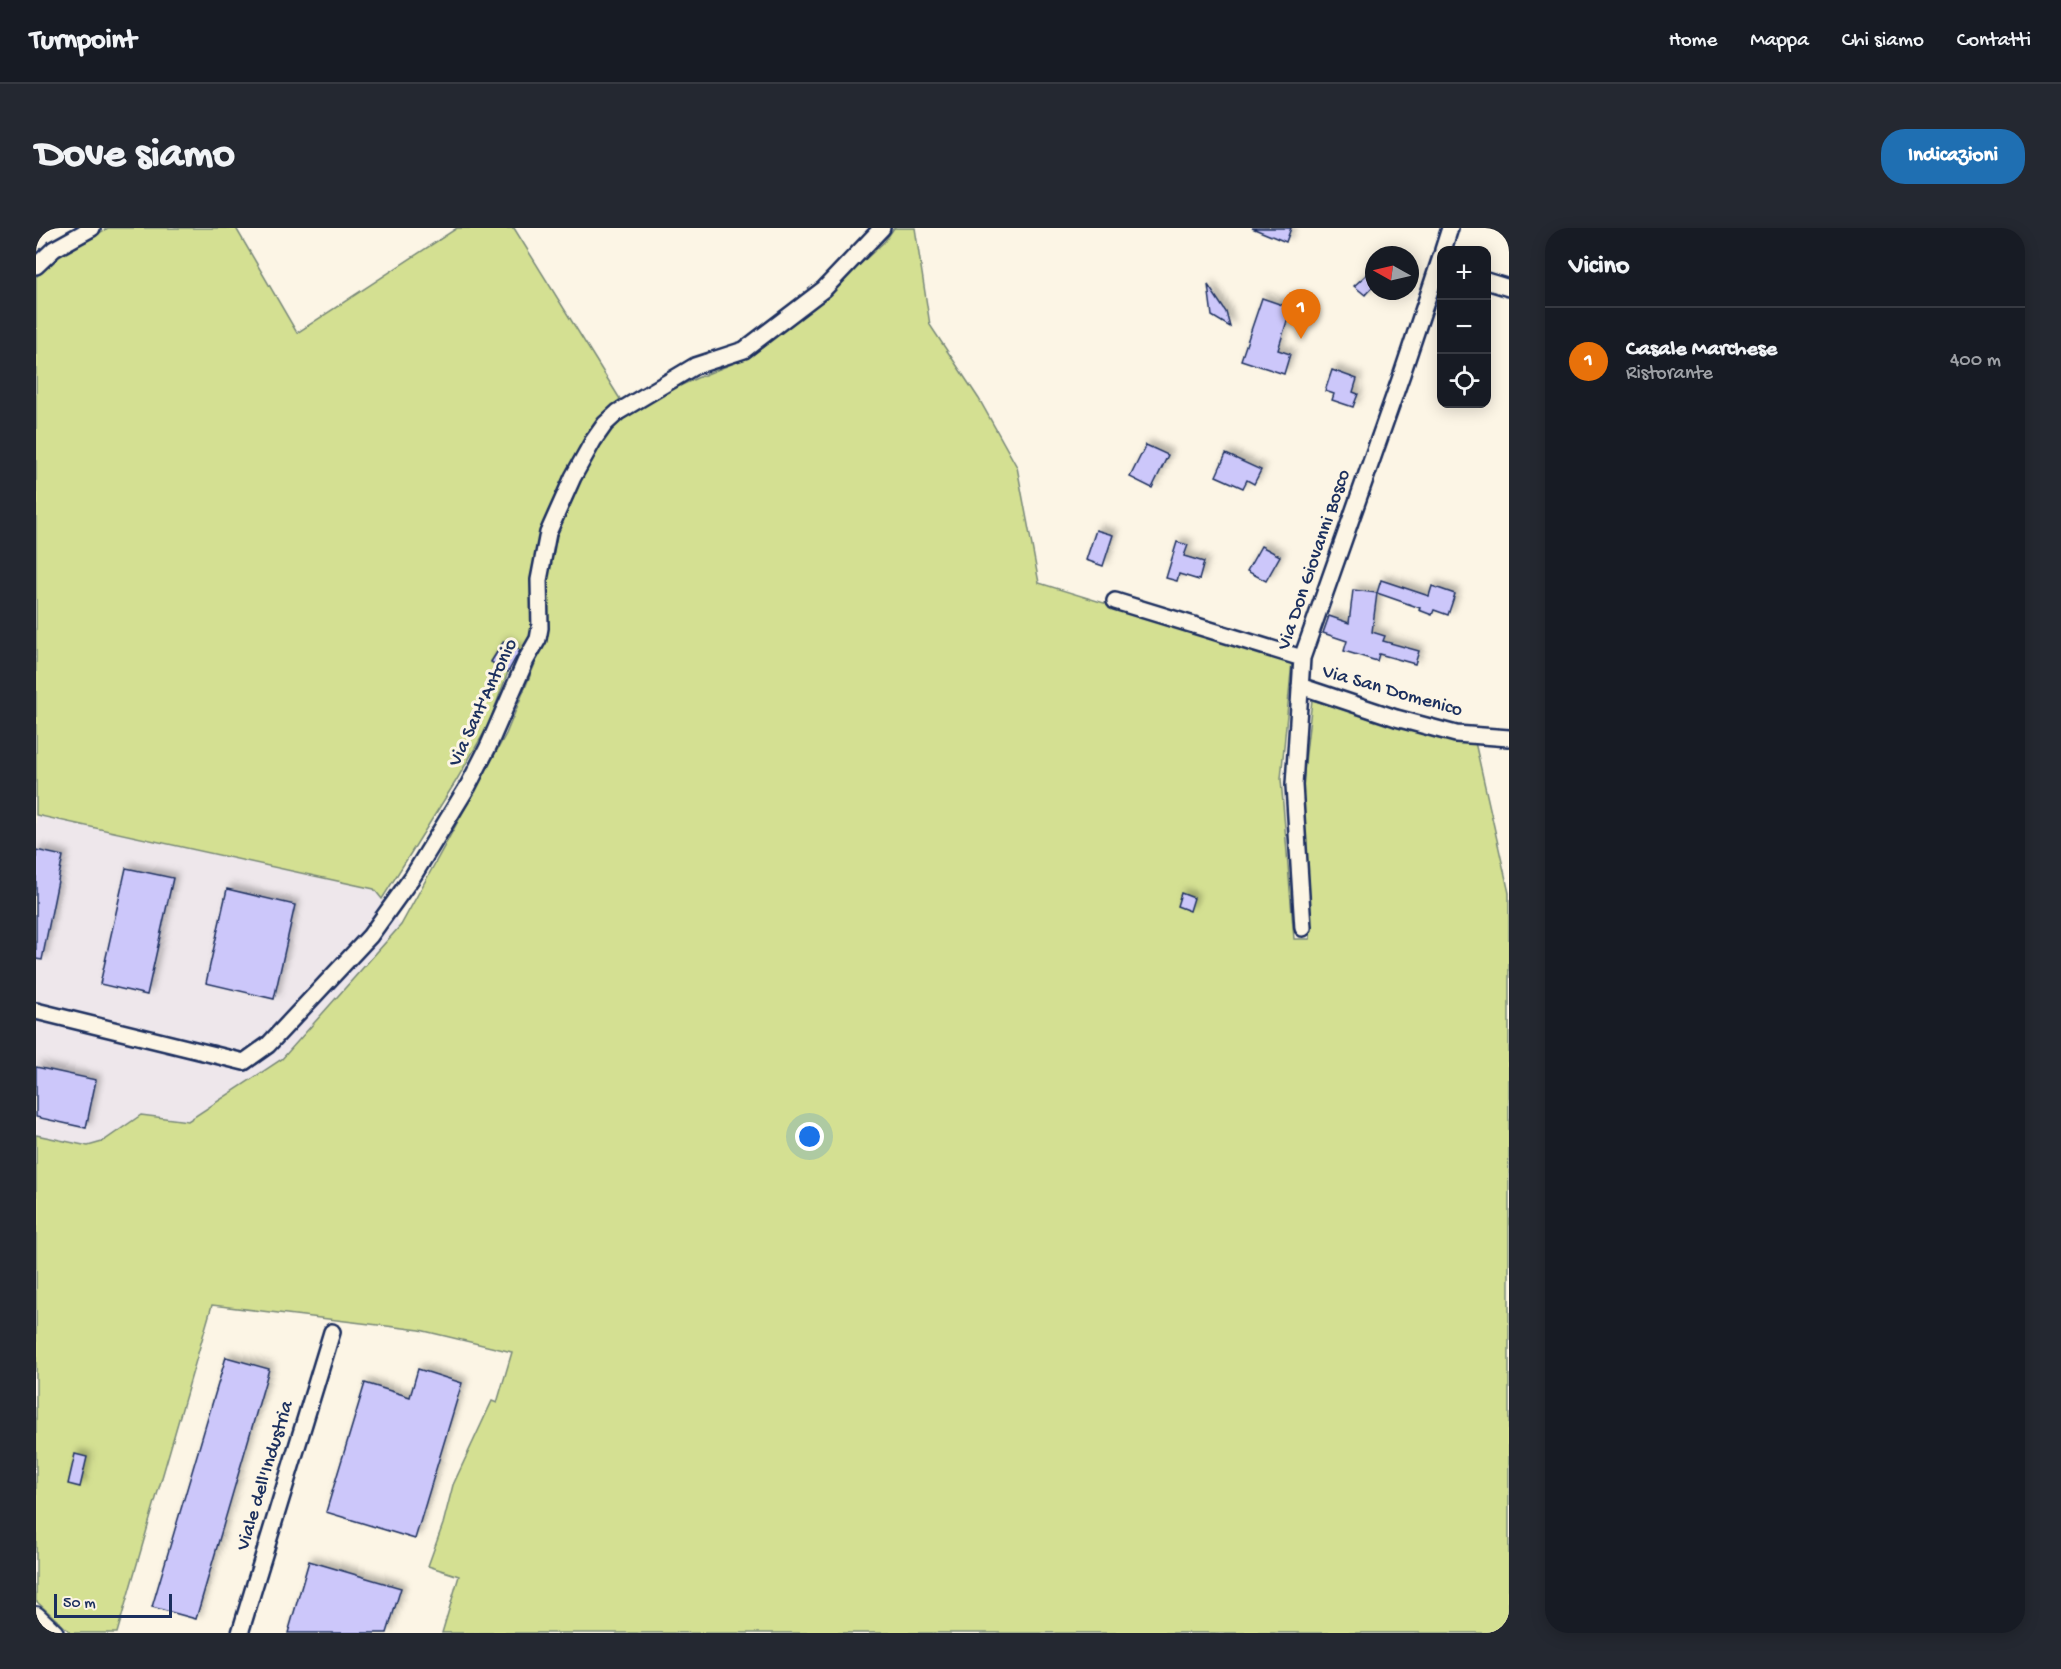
<!DOCTYPE html>
<html lang="it">
<meta charset="utf-8">
<style>
:root{--surface:#171b24;--page:#242831;--text:#f1f3f6;--muted:#9ea1a6;--line:#363941;--accent:#1f6fb2}
body{margin:0;font-family:"Gochi Hand",sans-serif;background:var(--page);color:var(--text)}
.controls{position:absolute;right:18px;top:18px;display:grid;overflow:hidden;border-radius:12px;box-shadow:0 3px 15px #0003}
.controls button{width:54px;height:54px;display:grid;place-items:center;padding:0;border:0;border-bottom:2px solid var(--line);background:var(--surface);color:var(--text);font:30px sans-serif}
.compass{position:absolute;left:1329px;top:18px;width:54px;height:54px;border-radius:50%;background:var(--surface);box-shadow:0 3px 15px #0003;rotate:278deg}
.scale{position:absolute;left:18px;bottom:15px;width:118px;box-sizing:border-box;padding-left:6px;border:3px solid #1b2f5e;border-top:0;font-size:16px;line-height:21px;white-space:nowrap;color:#1b2f5e;-webkit-text-stroke:4px #fcf5e5;paint-order:stroke}
.you{position:absolute;left:774px;top:909px;width:21px;height:21px;margin:-15px;border:4px solid #fff;border-radius:50%;background:#1a73e8;box-shadow:0 0 0 9px #1a73e833}
.badge{display:grid;place-items:center;width:39px;height:39px;border-radius:50%;background:var(--accent);color:#fff;font-size:20px;font-weight:700}
.pin{position:absolute;translate:-50% -50px;filter:drop-shadow(0 2px 3px #0008)}
.pin::after{content:'';position:absolute;top:32px;width:21px;height:18px;background:inherit;clip-path:polygon(0 0,100% 0,50% 100%)}
.list{margin:0;padding:0;list-style:none}
h2{display:flex;justify-content:space-between;align-items:center;height:78px;margin:0;padding:0 24px;font-size:26px}
h2 small{font-size:20px;font-weight:400;color:var(--muted)}
.list li{display:grid;grid-template-columns:39px 1fr auto;gap:18px;align-items:center;box-sizing:border-box;height:108px;padding:0 24px;border-top:2px solid var(--line)}
.list b{display:block;font-size:22px;white-space:nowrap}
.list p{margin:0;font-size:20px;white-space:nowrap;color:var(--muted)}
.list em{font-size:20px;font-style:normal;color:var(--muted)}
.icon{flex:none;width:33px;height:33px;fill:none;stroke:currentColor;stroke-width:2;stroke-linecap:round;stroke-linejoin:round}
.map{position:relative;flex:none;width:1473px;height:1405px;overflow:hidden;border-radius:24px}
header{display:flex;align-items:center;gap:36px;box-sizing:border-box;height:84px;padding:0 30px;background:var(--surface);border-bottom:2px solid var(--line)}
header strong{font-size:28px}
nav{display:flex;gap:33px;margin-inline-start:auto;font-size:21px}
.intro{display:flex;align-items:center;justify-content:space-between;box-sizing:border-box;height:144px;padding:0 36px}
h1{margin:0;font-size:42px}
.button{padding:15px 27px;border-radius:24px;background:var(--accent);color:#fff;font-size:21px;font-weight:700}
main{display:flex;gap:36px;padding:0 36px}
aside{flex:1;background:var(--surface);border-radius:24px;box-shadow:0 3px 15px #0003}
.map>svg:first-child{display:block}
.built{fill:#eee7eb}
.green{fill:#d4e092;stroke:#788878;stroke-width:1.5}
.building{fill:#ccc7fa;stroke:#1b2f5e;stroke-width:1.5;filter:url(#shadow)}
.lines{fill:none;stroke-linecap:round;stroke-linejoin:round}
.minor-casing{stroke:#1b2f5e;stroke-width:20}
.tertiary-casing{stroke:#1b2f5e;stroke-width:22}
.minor{stroke:#fcf5e5;stroke-width:15}
.tertiary{stroke:#fcf5e5;stroke-width:18}
.labels{text-anchor:middle;dominant-baseline:central;stroke-width:6;stroke-linejoin:round;paint-order:stroke}
.street-label{font-size:20px;fill:#1b2f5e;stroke:#fcf5e5}
</style>
<header>
<strong>Turnpoint</strong>
<nav><a>Home</a><a>Mappa</a><a>Chi siamo</a><a>Contatti</a></nav>
</header>
<div class="intro"><h1>Dove siamo</h1><a class="button">Indicazioni</a></div>
<main>
<div class="map">
<svg width="1473" height="1405" viewBox="0 0 1473 1405">
<defs>
<filter id="shadow"><feDropShadow dx="4.5" dy="-4.5" stdDeviation="3" flood-color="#0004"/></filter>
</defs>
<rect width="100%" height="100%" fill="#fcf5e5"/>
<filter id="ink" filterUnits="userSpaceOnUse"><feTurbulence type="fractalNoise" baseFrequency=".0167" numOctaves="2"/><feDisplacementMap in="SourceGraphic" scale="12" xChannelSelector="R" yChannelSelector="G"/><feConvolveMatrix kernelMatrix="1 2 1 2 8 2 1 2 1" color-interpolation-filters="sRGB"/></filter>
<g filter="url(#ink)">
<path class="built" d="M 0,587 L 339,662 L 365,697 L 246,831 L 152,893 L 105,887 L 66,914 L 52,918 L 0,907 Z"/>
<path class="green" d="M 72,0 L 200,0 L 261,105 L 421,0 L 478,0 L 584,171 L 556,200 L 509,290 L 498,338 L 495,377 L 497,400 L 494,410 L 485,423 L 468,413 L 455,433 L 472,444 L 452,498 L 420,553 L 346,671 L 338,661 L 0,587 L 0,49 L 23,27 Z
M 858,0 L 879,0 L 894,97 L 943,171 L 981,239 L 1003,355 L 1256,433 L 1245,551 L 1258,711 L 1274,711 L 1266,561 L 1276,472 L 1407,511 L 1439,514 L 1473,665 L 1473,1405 L 406,1405 L 423,1348 L 392,1338 L 407,1296 L 417,1257 L 456,1173 L 461,1175 L 476,1124 L 384,1102 L 176,1077 L 81,1405 L 35,1405 L 0,1373 L 0,907 L 52,918 L 66,914 L 105,887 L 152,893 L 246,831 L 365,697 L 470,506 L 510,409 L 511,342 L 516,310 L 561,214 L 585,185 L 661,150 L 713,129 L 789,69 L 849,13 Z"/>
<path class="building" d="M 1216,0 L 1255,0 L 1250,14 Z
M 1338,40 L 1338,57 L 1329,67 L 1318,58 Z
M 1172,57 L 1190,84 L 1194,99 L 1176,88 Z
M 1226,70 L 1255,80 L 1242,122 L 1254,126 L 1248,146 L 1205,132 Z
M 1296,142 L 1321,151 L 1317,164 L 1322,166 L 1317,179 L 1296,172 L 1298,166 L 1289,163 Z
M 1110,217 L 1132,227 L 1116,260 L 1094,249 Z
M 1190,226 L 1225,242 L 1218,256 L 1211,252 L 1207,260 L 1180,248 Z
M 1060,302 L 1077,307 L 1067,338 L 1050,332 Z
M 1141,314 L 1152,317 L 1148,328 L 1168,334 L 1163,352 L 1143,346 L 1141,353 L 1130,350 Z
M 1225,318 L 1244,328 L 1230,353 L 1211,343 Z
M 1345,352 L 1393,368 L 1396,358 L 1419,366 L 1412,387 L 1398,382 L 1396,387 L 1383,382 L 1384,380 L 1341,365 Z
M 1317,362 L 1341,365 L 1336,404 L 1349,408 L 1347,413 L 1383,423 L 1379,436 L 1343,426 L 1341,433 L 1308,423 L 1311,413 L 1287,405 L 1293,388 L 1313,395 Z
M 468,413 L 484,422 L 472,444 L 455,434 Z
M 0,622 L 27,628 L 6,732 L 0,731 Z
M 90,640 L 137,650 L 111,767 L 64,756 Z
M 191,661 L 259,677 L 238,771 L 170,755 Z
M 1145,665 L 1158,670 L 1154,683 L 1141,678 Z
M 0,839 L 60,852 L 50,900 L 0,889 Z
M 190,1129 L 233,1141 L 160,1391 L 116,1379 Z
M 382,1141 L 426,1155 L 379,1311 L 290,1284 L 329,1155 L 374,1169 Z
M 39,1226 L 51,1229 L 44,1259 L 32,1256 Z
M 273,1333 L 365,1360 L 351,1405 L 252,1405 Z"/>
<g class="lines">
<defs>
<path id="minor" d="M 1407,22 L 1414,0
M 0,38 L 18,21 L 56,0
M 1450,53 L 1473,60
M 1079,373 L 1266,430
M 1264,458 L 1360,490 L 1420,506 L 1473,510
M 1267,700 L 1258,557 L 1266,430 L 1366,146 L 1406,26
M 0,783 L 208,834 L 232,817 L 334,708 L 377,648 L 432,558 L 452,519 L 490,432 L 502,411 L 504,400 L 503,352 L 512,305 L 537,249 L 557,213 L 569,196 L 582,184 L 659,138 L 708,122 L 788,61 L 846,0
M 204,1405 L 296,1104"/>
<path id="tertiary" d="M 0,1388 L 18,1405"/>
</defs>
<use href="#minor" class="minor-casing"/>
<use href="#tertiary" class="tertiary-casing"/>
<use href="#minor" class="minor"/>
<use href="#tertiary" class="tertiary"/>
</g>
</g>
<g class="labels">
<g class="street-label">
<text transform="translate(1279 332) rotate(-71)">Via Don Giovanni Bosco</text>
<text transform="translate(1356 464) rotate(16)">Via San Domenico</text>
<text transform="translate(448 475) rotate(-65)">Via Sant'Antonio</text>
<text transform="translate(230 1248) rotate(-73)">Viale dell'Industria</text>
</g>
</g>
</svg>
<div class="controls">
<button>+</button>
<button>−</button>
<button><svg class="icon" aria-label="locate" viewBox="0 0 24 24"><circle cx="12" cy="12" r="6"/><path d="M12 2v4M12 18v4M2 12h4M18 12h4"/></svg></button>
</div>
<svg class="compass" viewBox="-18 -18 36 36"><path d="M0-13l5 13h-10z" fill="#e53935"/><path d="M0 13l5-13h-10z" fill="#9ea1a6"/></svg>
<div class="scale">50 m</div>
<div class="you"></div>
<div class="pin badge" style="left:1265px;top:111px;background:#e8710a">1</div>
</div>
<aside>
<h2>Vicino<small></small></h2>
<ul class="list">
<li><span class="badge" style="background:#e8710a">1</span><div><b>Casale Marchese</b><p>Ristorante</p></div><em>400 m</em></li>
</ul>
</aside>
</main>
